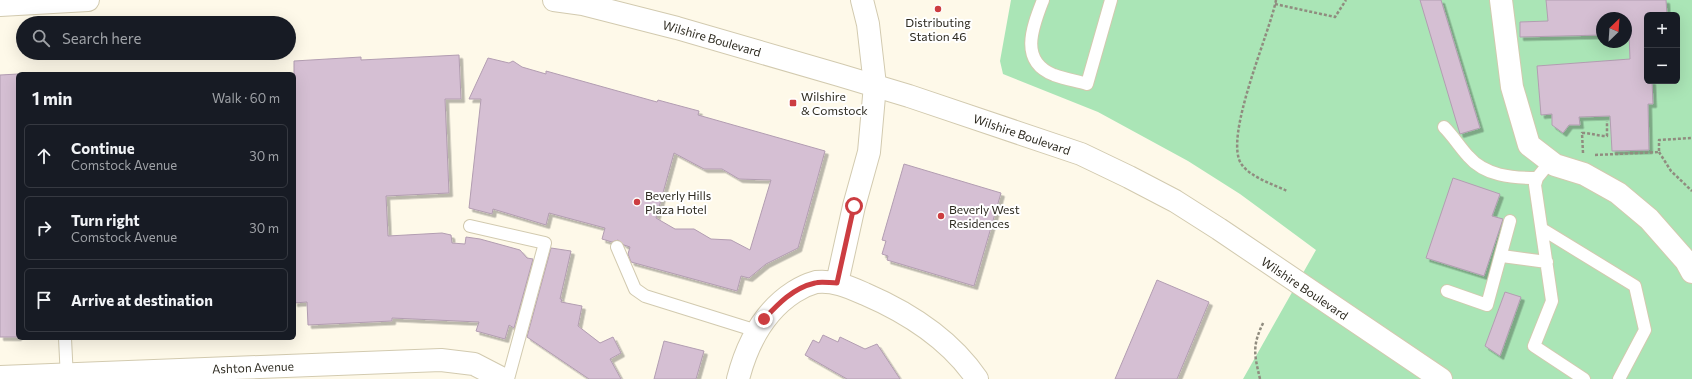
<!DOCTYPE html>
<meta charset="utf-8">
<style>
:root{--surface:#171b24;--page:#242831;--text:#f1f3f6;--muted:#9ea1a6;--line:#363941}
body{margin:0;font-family:Commissioner,sans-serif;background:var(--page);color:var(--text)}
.controls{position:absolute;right:12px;top:12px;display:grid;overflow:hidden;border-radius:6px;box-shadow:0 4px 16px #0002}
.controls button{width:36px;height:36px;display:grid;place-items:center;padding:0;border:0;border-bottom:1px solid var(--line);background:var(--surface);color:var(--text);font:20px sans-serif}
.compass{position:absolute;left:1596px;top:12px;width:36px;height:36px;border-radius:50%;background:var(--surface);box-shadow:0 4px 16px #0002;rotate:25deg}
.stop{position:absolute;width:12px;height:12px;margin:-9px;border:3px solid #cc3d41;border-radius:50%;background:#fff}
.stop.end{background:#cc3d41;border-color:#fff;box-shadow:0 1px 4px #0008}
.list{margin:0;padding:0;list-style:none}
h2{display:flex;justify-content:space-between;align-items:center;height:52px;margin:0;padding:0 16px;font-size:17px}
h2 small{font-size:13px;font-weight:400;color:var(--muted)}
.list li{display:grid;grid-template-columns:26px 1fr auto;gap:12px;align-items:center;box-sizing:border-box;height:64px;margin:0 8px 8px;padding:0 8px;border:1px solid var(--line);border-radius:6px}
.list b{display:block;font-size:15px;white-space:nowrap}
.list p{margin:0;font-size:13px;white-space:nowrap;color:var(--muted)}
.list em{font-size:13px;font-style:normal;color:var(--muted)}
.icon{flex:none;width:22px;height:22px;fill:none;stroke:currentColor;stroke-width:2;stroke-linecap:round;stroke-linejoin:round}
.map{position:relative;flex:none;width:1692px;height:379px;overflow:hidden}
.search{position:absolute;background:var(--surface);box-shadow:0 4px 16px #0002;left:16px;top:16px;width:280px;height:44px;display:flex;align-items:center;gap:10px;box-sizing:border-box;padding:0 14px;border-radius:22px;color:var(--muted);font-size:15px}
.panel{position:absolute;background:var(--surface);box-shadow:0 4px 16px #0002;left:16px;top:72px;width:280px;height:268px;border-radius:6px}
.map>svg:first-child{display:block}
.green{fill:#aae5b6;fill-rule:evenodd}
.building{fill:#d5bfd3;stroke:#b29db1;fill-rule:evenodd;filter:url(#shadow)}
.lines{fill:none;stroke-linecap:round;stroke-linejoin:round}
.lane-casing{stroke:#d2caaf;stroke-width:14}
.street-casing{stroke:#d2caaf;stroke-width:24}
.primary-casing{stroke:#d2caaf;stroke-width:24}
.path{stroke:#908c7f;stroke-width:2.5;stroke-dasharray:3 2;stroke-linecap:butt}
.lane{stroke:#fff;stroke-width:12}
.street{stroke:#fff;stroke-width:22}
.primary{stroke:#fff;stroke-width:22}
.route{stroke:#cc3d41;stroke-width:5}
.poi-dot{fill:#cc3d41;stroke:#fff;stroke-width:1.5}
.labels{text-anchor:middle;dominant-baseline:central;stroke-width:4;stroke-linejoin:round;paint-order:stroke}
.poi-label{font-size:12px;fill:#2d2a20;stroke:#fff;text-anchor:start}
.street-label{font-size:12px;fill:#2d2a20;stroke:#fff}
</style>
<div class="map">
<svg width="1692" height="379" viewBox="0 0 1692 379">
<defs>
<filter id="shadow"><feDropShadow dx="3.5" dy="3.5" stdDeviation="0" flood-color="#0004"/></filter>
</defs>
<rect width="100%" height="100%" fill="#fef9e9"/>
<path class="green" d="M 1011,0 L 1692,0 L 1692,379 L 1243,379 L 1316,250 L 1240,194 L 1188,161 L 1098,112 L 1003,74 L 1000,61 ZM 1647,15 L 1677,15 L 1677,81 L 1647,81 ZM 1602,18 L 1626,18 L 1626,42 L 1602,42 Z"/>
<path class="building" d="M 1420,0 L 1441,0 L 1480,128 L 1460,134 Z
M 1546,0 L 1666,0 L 1667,15 L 1647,15 L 1647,81 L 1652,81 L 1653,104 L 1648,104 L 1649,150 L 1612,151 L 1610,116 L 1579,117 L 1580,125 L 1569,125 L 1563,133 L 1552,125 L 1552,114 L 1541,115 L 1537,66 L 1630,59 L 1629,34 L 1626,34 L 1626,18 L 1602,18 L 1602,35 L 1520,37 L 1520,22 L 1548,21 Z
M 459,55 L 461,99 L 445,99 L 449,193 L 386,196 L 388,236 L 442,233 L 451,235 L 452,243 L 465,244 L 466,237 L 480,239 L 520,250 L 527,258 L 533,259 L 514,328 L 509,325 L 505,339 L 476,331 L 479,322 L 392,318 L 392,321 L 308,325 L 307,302 L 294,303 L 294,61 L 361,57 L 361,60 Z
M 488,58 L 509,63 L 513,61 L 522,67 L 546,74 L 546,71 L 657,102 L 658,100 L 669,103 L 699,111 L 698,115 L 825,151 L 798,248 L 766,264 L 749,278 L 741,276 L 737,291 L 631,262 L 628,254 L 630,247 L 624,245 L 618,240 L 612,242 L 602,239 L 605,228 L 549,213 L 546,225 L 493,209 L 492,214 L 469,208 L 481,99 L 469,99 ZM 674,153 L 704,169 L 722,169 L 739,179 L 771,180 L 750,250 L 731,240 L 711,239 L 694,229 L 675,229 L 656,218 Z
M 18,74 L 18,337 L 0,337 L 0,75 Z
M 904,164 L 1001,193 L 974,286 L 887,260 L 888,256 L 882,254 L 886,241 L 882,240 Z
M 1453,178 L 1500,194 L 1492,216 L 1503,219 L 1484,276 L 1426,258 Z
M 551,248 L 571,251 L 560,299 L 562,299 L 561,302 L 582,306 L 578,326 L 600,343 L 613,337 L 621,353 L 610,359 L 621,379 L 589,379 L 527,337 Z
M 1157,280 L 1209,302 L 1177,379 L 1115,379 Z
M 1505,292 L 1521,297 L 1500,356 L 1485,346 Z
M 823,335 L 838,342 L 840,337 L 865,349 L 877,344 L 900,379 L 847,379 L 805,355 L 813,340 L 819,343 Z
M 664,341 L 704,351 L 696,379 L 654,379 Z"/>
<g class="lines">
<defs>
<path id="lane" d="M 1043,0 C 1033,26 1018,61 1054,75 C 1065,79 1077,81 1087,84 L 1111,0
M 1444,127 C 1453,136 1459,146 1468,156 C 1485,176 1512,178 1537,178
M 1550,162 L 1537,178 L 1535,185 L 1552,301 L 1534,346 L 1584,379
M 470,226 L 545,243 L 508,379
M 1542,229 L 1635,286 L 1645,330 L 1619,379
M 617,247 L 635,289 L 645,296 L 757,331
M 1502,256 L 1547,262
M 1447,291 L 1487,305 L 1510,221
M 65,338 L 67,379"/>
<path id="street" d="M 1501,0 L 1512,87 L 1529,145 L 1555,165 L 1584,174 L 1618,193 L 1649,219 L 1686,261 L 1692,272
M 837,283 L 854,206 L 869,152 L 871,130 L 875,85 L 868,24 L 862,0
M 0,377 L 441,360 L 474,364 L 503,379
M 738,379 C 747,344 763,312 794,292 C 800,288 809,284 816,282 C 834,280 849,287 865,294 C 909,313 950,339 977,379"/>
<path id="primary" d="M 554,0 L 583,4 L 677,28 L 839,75 L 909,96 L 1081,154 L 1129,177 L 1175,201 L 1219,229 L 1441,379
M 0,5 L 88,0"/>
</defs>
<use href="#lane" class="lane-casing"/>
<use href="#street" class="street-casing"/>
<use href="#primary" class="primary-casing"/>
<path class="path" d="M 1276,0 C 1270,33 1222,139 1242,165 C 1252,178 1273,184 1287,191
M 1275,4 L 1335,17 L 1346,0
M 1659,152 L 1671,171 L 1692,191
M 1583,153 L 1582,133 C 1591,133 1598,136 1607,136 L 1607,121
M 1595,155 L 1659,152 L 1659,140 L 1692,138
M 1260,379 C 1254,353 1252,346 1264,321"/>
<use href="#lane" class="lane"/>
<use href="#street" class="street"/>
<use href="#primary" class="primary"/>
</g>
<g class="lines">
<path class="route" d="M 764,319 C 778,304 793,288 815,283 C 821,281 830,283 837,283 L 854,206"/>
</g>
<g class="poi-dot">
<circle cx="938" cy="9" r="4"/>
<rect x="789" y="99" width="8" height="8" rx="2"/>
<circle cx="637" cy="202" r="4"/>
<circle cx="941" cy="216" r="4"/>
</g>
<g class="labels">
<g class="poi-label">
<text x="938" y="22" text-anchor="middle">Distributing<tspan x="938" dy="14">Station 46</tspan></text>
<text x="801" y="96">Wilshire<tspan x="801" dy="14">&amp; Comstock</tspan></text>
<text x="645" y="195">Beverly Hills<tspan x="645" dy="14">Plaza Hotel</tspan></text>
<text x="949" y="209">Beverly West<tspan x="949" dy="14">Residences</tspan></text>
</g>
<g class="street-label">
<text transform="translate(712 38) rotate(16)">Wilshire Boulevard</text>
<text transform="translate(1022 134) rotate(19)">Wilshire Boulevard</text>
<text transform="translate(1305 288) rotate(34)">Wilshire Boulevard</text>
<text transform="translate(253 367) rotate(-2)">Ashton Avenue</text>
</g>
</g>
</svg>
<div class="controls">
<button>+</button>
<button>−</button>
</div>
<svg class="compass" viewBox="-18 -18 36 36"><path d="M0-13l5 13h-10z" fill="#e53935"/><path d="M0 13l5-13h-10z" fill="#9ea1a6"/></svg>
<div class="stop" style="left:854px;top:206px"></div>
<div class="stop end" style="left:764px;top:319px"></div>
<div class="search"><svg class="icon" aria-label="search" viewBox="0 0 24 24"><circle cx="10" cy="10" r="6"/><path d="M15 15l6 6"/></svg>Search here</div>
<section class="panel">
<h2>1 min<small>Walk · 60 m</small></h2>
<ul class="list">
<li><svg class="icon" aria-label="ahead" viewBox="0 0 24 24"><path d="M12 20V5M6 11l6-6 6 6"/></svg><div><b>Continue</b><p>Comstock Avenue</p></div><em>30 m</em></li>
<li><svg class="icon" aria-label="right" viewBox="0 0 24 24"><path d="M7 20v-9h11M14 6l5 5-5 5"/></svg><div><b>Turn right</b><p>Comstock Avenue</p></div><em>30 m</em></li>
<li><svg class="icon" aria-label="arrive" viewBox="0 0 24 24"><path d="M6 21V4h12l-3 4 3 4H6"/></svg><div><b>Arrive at destination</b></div></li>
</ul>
</section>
</div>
